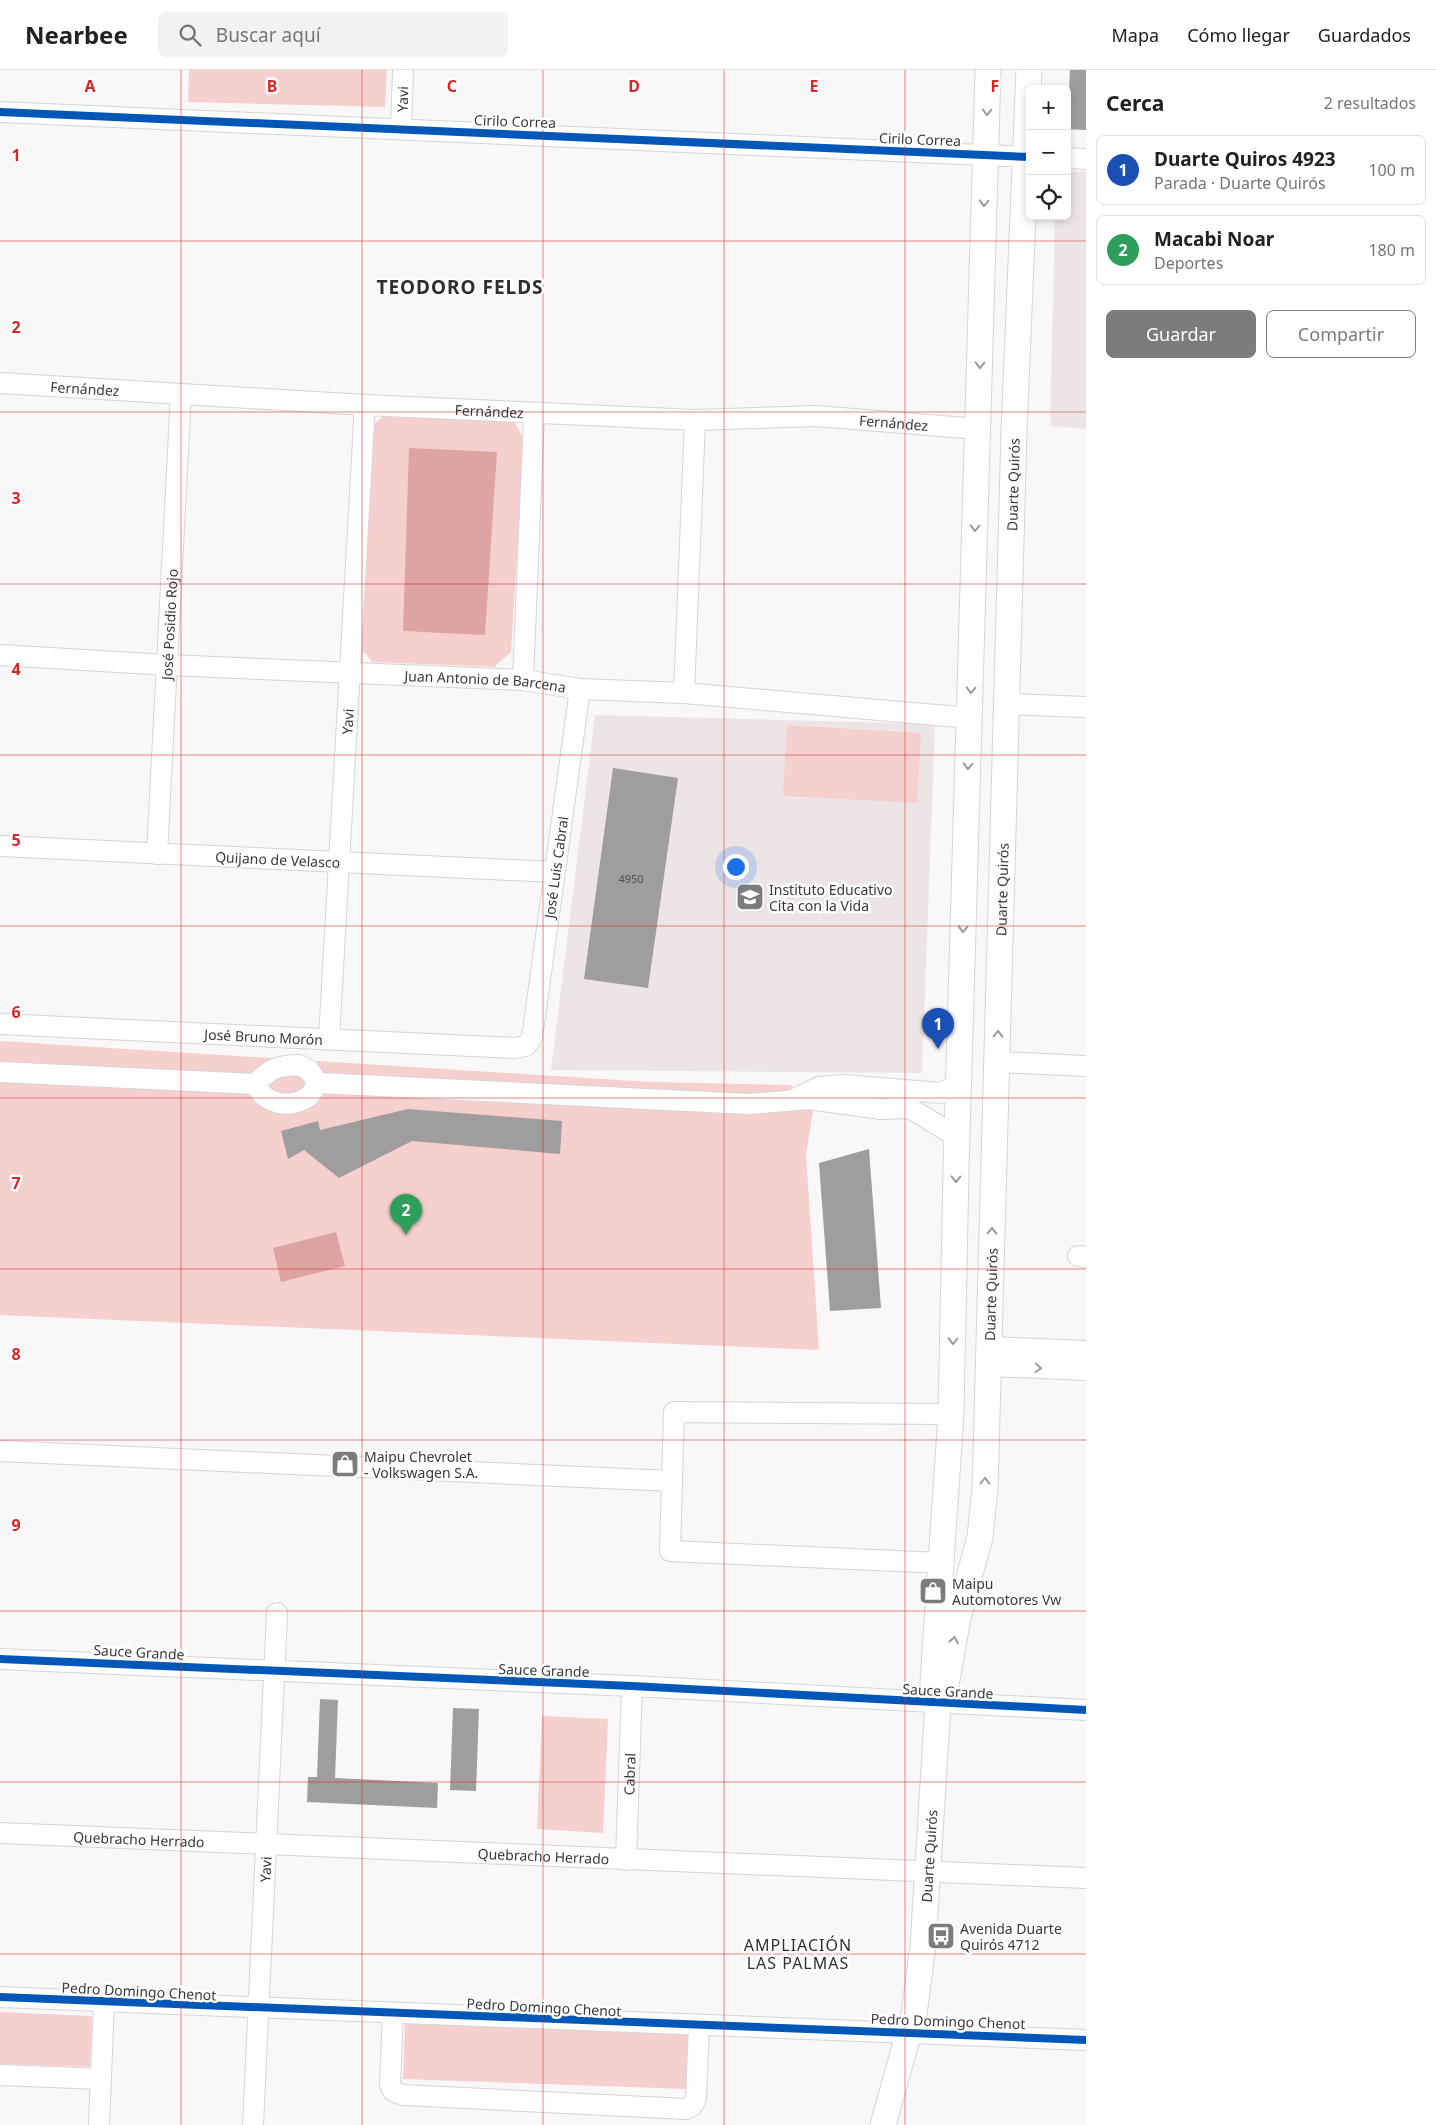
<!DOCTYPE html>
<html lang="es">
<meta charset="utf-8">
<style>
:root{--surface:#fff;--page:#f2f2f2;--text:#202124;--muted:#757577;--line:#e0e0e0;--accent:#7d7c7c}
body{margin:0;font-family:"Noto Sans",sans-serif;background:var(--page);color:var(--text)}
.controls{position:absolute;right:15px;top:15px;display:grid;overflow:hidden;border-radius:8px;box-shadow:0 2px 8px #0003}
.controls button{width:45px;height:45px;display:grid;place-items:center;padding:0;border:0;border-bottom:1px solid var(--line);background:var(--surface);color:var(--text);font:25px sans-serif}
.you{position:absolute;left:735px;top:796px;width:18px;height:18px;margin:-12px;border:4px solid #fff;border-radius:50%;background:#1a73e8;box-shadow:0 0 0 8px #1a73e833}
.badge{display:grid;place-items:center;width:32px;height:32px;border-radius:50%;background:var(--accent);color:#fff;font-size:16px;font-weight:700}
.pin{position:absolute;translate:-50% -41px;filter:drop-shadow(0 1px 2px #0008)}
.pin::after{content:'';position:absolute;top:26px;width:18px;height:15px;background:inherit;clip-path:polygon(0 0,100% 0,50% 100%)}
.list{margin:0;padding:0;list-style:none}
h2{display:flex;justify-content:space-between;align-items:center;height:65px;margin:0;padding:0 20px;font-size:21px}
h2 small{font-size:16px;font-weight:400;color:var(--muted)}
.list li{display:grid;grid-template-columns:32px 1fr auto;gap:15px;align-items:center;box-sizing:border-box;height:70px;margin:0 10px 10px;padding:0 10px;border:1px solid var(--line);border-radius:8px}
.list b{display:block;font-size:19px;white-space:nowrap}
.list p{margin:0;font-size:16px;white-space:nowrap;color:var(--muted)}
.list em{font-size:16px;font-style:normal;color:var(--muted)}
.actions{display:flex;gap:10px;padding:15px 20px}
.actions a{flex:1;padding:11px 0;border:1px solid var(--accent);border-radius:8px;text-align:center;font-size:18px;color:var(--accent)}
.actions .main{background:var(--accent);color:#fff}
.icon{flex:none;width:28px;height:28px;fill:none;stroke:currentColor;stroke-width:2;stroke-linecap:round;stroke-linejoin:round}
.map{position:relative;flex:none;width:1086px;height:2055px;overflow:hidden}
header{display:flex;align-items:center;gap:30px;box-sizing:border-box;height:70px;padding:0 25px;background:var(--surface);border-bottom:1px solid var(--line)}
header strong{font-size:24px}
nav{display:flex;gap:28px;margin-inline-start:auto;font-size:18px}
.search{width:350px;height:45px;background:var(--page);display:flex;align-items:center;gap:12px;box-sizing:border-box;padding:0 18px;border-radius:8px;color:var(--muted);font-size:19px}
main{display:flex}
aside{flex:1;background:var(--surface)}
.map>svg:first-child{display:block}
.built{fill:#ede5e5}
.green{fill:#f6d0ce}
.water{fill:#dea4a2}
.building{fill:#9f9d9d}
.lines{fill:none;stroke-linecap:round;stroke-linejoin:round}
.minor-casing{stroke:#d6d5d5;stroke-width:22}
.major-casing{stroke:#d6d5d5;stroke-width:27}
.minor{stroke:#fefefe;stroke-width:20}
.major{stroke:#fefefe;stroke-width:25}
.cycleway-casing{stroke:#fff;stroke-width:11}
.cycleway{stroke:#0057b8;stroke-width:8}
.oneway{stroke:#9c9c9c}
.grid{fill:none;stroke:#d62828;stroke-width:1;stroke-opacity:0.55}
.labels{text-anchor:middle;dominant-baseline:central;stroke-width:5;stroke-linejoin:round;paint-order:stroke}
.number-label{font-size:11px;fill:#535252}
.street-label{font-size:14px;fill:#3a3939;stroke:#fff}
.poi-label{font-size:14px;fill:#3a3939;stroke:#fff;text-anchor:start}
.quarter-label{font-size:16px;letter-spacing:1px;fill:#302d2d;stroke:#fff}
.district-label{font-size:19px;font-weight:bold;letter-spacing:1px;fill:#302d2d;stroke:#fff}
.grid-label{font-size:16px;text-anchor:middle;font-weight:bold;fill:#d62828;stroke:#fff;stroke-width:5;stroke-linejoin:round;paint-order:stroke}
</style>
<header>
<strong>Nearbee</strong>
<div class="search"><svg class="icon" aria-label="search" viewBox="0 0 24 24"><circle cx="10" cy="10" r="6"/><path d="M15 15l6 6"/></svg>Buscar aquí</div>
<nav><a>Mapa</a><a>Cómo llegar</a><a>Guardados</a></nav>
</header>
<main>
<div class="map">
<svg width="1086" height="2055" viewBox="0 0 1086 2055">
<rect width="100%" height="100%" fill="#f9f7f7"/>
<path class="built" d="M 1067,101 L 1086,102 L 1086,359 L 1050,356 L 1055,146 L 1067,146 Z
M 595,645 L 935,654 L 922,1003 L 551,1000 Z"/>
<path class="green" d="M 189,0 L 387,0 L 385,37 L 188,32 Z
M 385,345 L 513,349 L 524,370 L 511,582 L 494,597 L 372,592 L 362,579 L 374,354 Z
M 787,655 L 921,663 L 917,733 L 783,726 Z
M 0,971 L 650,1012 L 791,1015 L 813,1040 L 806,1085 L 819,1280 L 0,1245 Z
M 542,1646 L 608,1649 L 603,1763 L 537,1759 Z
M 0,1942 L 92,1946 L 90,1997 L 0,1994 Z
M 405,1953 L 688,1963 L 687,2019 L 403,2009 Z"/>
<path class="water" d="M 409,378 L 497,382 L 485,565 L 403,561 Z
M 336,1162 L 345,1196 L 281,1212 L 273,1178 Z"/>
<path class="building" d="M 1070,0 L 1086,0 L 1086,60 L 1067,59 Z
M 613,698 L 678,708 L 648,918 L 584,909 Z
M 408,1039 L 562,1051 L 560,1084 L 412,1071 L 339,1108 L 304,1080 L 288,1089 L 281,1061 L 318,1051 L 320,1060 Z
M 869,1079 L 881,1238 L 830,1241 L 819,1093 Z
M 320,1629 L 338,1630 L 335,1708 L 438,1713 L 437,1738 L 307,1732 L 308,1707 L 317,1707 Z
M 453,1638 L 479,1639 L 476,1721 L 450,1720 Z"/>
<g class="lines">
<defs>
<g id="minor">
<path d="M 0,42 L 1030,87"/>
<path id="s1" d="M 401,59 L 403,0"/>
<path d="M 1067,88 L 1086,89"/>
<path id="s2" d="M 0,313 L 365,335 L 695,350 L 816,346 L 978,359"/>
<path id="s3" d="M 0,585 L 168,595 L 523,610 L 580,619 L 684,623 L 970,648"/>
<path d="M 523,610 L 534,343"/>
<path d="M 684,623 L 695,350"/>
<path d="M 1006,634 L 1086,637"/>
<path id="s4" d="M 0,776 L 554,802"/>
<path id="s5" d="M 157,784 L 181,324"/>
<path id="s6" d="M 0,954 L 513,978 L 526,976 L 532,968 L 580,619"/>
<path id="s7" d="M 329,969 L 365,335"/>
<path d="M 997,992 L 1086,996"/>
<path d="M 299,995 L 309,1000 L 318,1013 C 315,1017 312,1023 309,1026 C 291,1040 263,1034 256,1014 C 270,998 277,996 299,995 Z"/>
<path d="M 0,1002 L 256,1014"/>
<path d="M 318,1013 L 749,1034 L 809,1029 L 881,1039 L 905,1038 L 913,1040 L 957,1067"/>
<path d="M 798,1027 L 819,1017 L 844,1015 L 941,1023 L 959,1014"/>
<path d="M 1078,1186 L 1086,1187"/>
<path d="M 990,1277 L 1086,1281"/>
<path d="M 989,1296 L 1086,1300"/>
<path d="M 0,1381 L 672,1411"/>
<path d="M 941,1493 L 670,1481 L 674,1342 L 951,1344"/>
<path d="M 0,1589 L 632,1616 L 1086,1640"/>
<path id="s8" d="M 0,1763 L 1086,1808"/>
<path id="s9" d="M 626,1790 L 632,1616"/>
<path d="M 0,1927 L 1086,1970"/>
<path d="M 393,1943 L 390,2015 L 393,2021 L 403,2025 L 686,2039 L 692,2036 L 696,2029 L 699,1956"/>
<path d="M 0,2005 L 101,2009"/>
<path d="M 99,2055 L 104,1932"/>
<path id="s10" d="M 253,2055 L 277,1543"/>
</g>
<g id="major">
<path id="s11" d="M 946,1615 L 958,1548 L 980,1467 L 985,1419 L 1014,361 L 1029,0"/>
<path id="s12" d="M 883,2055 L 914,1944 L 923,1876 L 938,1634 L 933,1612 L 951,1344 L 956,1100 L 988,0"/>
</g>
</defs>
<use href="#minor" class="minor-casing"/>
<use href="#major" class="major-casing"/>
<use href="#minor" class="minor"/>
<use href="#major" class="major"/>
<defs>
<path id="cycleway" d="M 0,42 L 1030,87
M 0,1589 L 632,1616 L 1086,1640
M 0,1927 L 1086,1970"/>
</defs>
<use href="#cycleway" class="cycleway-casing"/>
<use href="#cycleway" class="cycleway"/>
</g>
<defs><path id="oneway-chevron" d="M-2-3.5L2.5 0L-2 3.5" fill="none" stroke-width="1.6" stroke-linecap="round" stroke-linejoin="round" transform="scale(1.25)"/></defs>
<g class="oneway">
<use href="#oneway-chevron" transform="translate(987 42) rotate(92)"/>
<use href="#oneway-chevron" transform="translate(984 133) rotate(91)"/>
<use href="#oneway-chevron" transform="translate(980 295) rotate(91)"/>
<use href="#oneway-chevron" transform="translate(975 458) rotate(92)"/>
<use href="#oneway-chevron" transform="translate(971 620) rotate(92)"/>
<use href="#oneway-chevron" transform="translate(968 696) rotate(92)"/>
<use href="#oneway-chevron" transform="translate(963 859) rotate(92)"/>
<use href="#oneway-chevron" transform="translate(998 964) rotate(-89)"/>
<use href="#oneway-chevron" transform="translate(956 1109) rotate(91)"/>
<use href="#oneway-chevron" transform="translate(992 1161) rotate(-89)"/>
<use href="#oneway-chevron" transform="translate(953 1271) rotate(91)"/>
<use href="#oneway-chevron" transform="translate(1038 1298) rotate(3)"/>
<use href="#oneway-chevron" transform="translate(985 1411) rotate(-88)"/>
<use href="#oneway-chevron" transform="translate(954 1570) rotate(-80)"/>
</g>
<path class="grid" d="M 181,0 L 181,2055M 362,0 L 362,2055M 543,0 L 543,2055M 724,0 L 724,2055M 905,0 L 905,2055M 0,171 L 1086,171M 0,342 L 1086,342M 0,514 L 1086,514M 0,685 L 1086,685M 0,856 L 1086,856M 0,1028 L 1086,1028M 0,1199 L 1086,1199M 0,1370 L 1086,1370M 0,1541 L 1086,1541M 0,1712 L 1086,1712M 0,1884 L 1086,1884"/>
<defs>
<symbol id="school-square" viewBox="-11 -11 22 22"><rect x="-9" y="-9" width="18" height="18" rx="4" fill="#7d7c7c" stroke="#fff"/><path d="M0-5L7-2L0 1L-7-2ZM-4 1L0 2.5L4 1V4Q0 6-4 4Z" fill="#fff"/></symbol>
<symbol id="shop-square" viewBox="-11 -11 22 22"><rect x="-9" y="-9" width="18" height="18" rx="4" fill="#7d7c7c" stroke="#fff"/><path d="M-5-2.5h2.3a2.7 3.5 0 0 1 5.4 0H5L5.5 6h-11ZM-1.5-2.5h3a1.5 2.3 0 0 0-3 0Z" fill="#fff"/></symbol>
<symbol id="bus-square" viewBox="-11 -11 22 22"><rect x="-9" y="-9" width="18" height="18" rx="4" fill="#7d7c7c" stroke="#fff"/><path d="M-5-6H5V4H4V6H2V4H-2V6H-4V4H-5ZM-3.5-4V0h7V-4ZM-3.5 1.2v1.5H-2V1.2ZM2 1.2v1.5H3.5V1.2Z" fill="#fff"/></symbol>
</defs>
<g fill-rule="evenodd">
<use href="#school-square" x="734" y="811" width="32" height="32"/>
<use href="#shop-square" x="329" y="1378" width="32" height="32"/>
<use href="#shop-square" x="917" y="1505" width="32" height="32"/>
<use href="#bus-square" x="925" y="1850" width="32" height="32"/>
</g>
<g class="labels">
<g class="number-label">
<text x="631" y="808">4950</text>
</g>
<g class="street-label">
<text stroke="none"><textPath href="#s1" startOffset="30">Yavi</textPath></text>
<text transform="translate(515 51) rotate(2)">Cirilo Correa</text>
<text transform="translate(920 69) rotate(2)">Cirilo Correa</text>
<text stroke="none"><textPath href="#s2" startOffset="85">Fernández</textPath></text>
<text stroke="none"><textPath href="#s2" startOffset="490">Fernández</textPath></text>
<text stroke="none"><textPath href="#s2" startOffset="895">Fernández</textPath></text>
<text stroke="none"><textPath href="#s11" startOffset="1205">Duarte Quirós</textPath></text>
<text stroke="none"><textPath href="#s5" startOffset="230">José Posidio Rojo</textPath></text>
<text stroke="none"><textPath href="#s3" startOffset="486">Juan Antonio de Barcena</textPath></text>
<text stroke="none"><textPath href="#s7" startOffset="318">Yavi</textPath></text>
<text stroke="none"><textPath href="#s4" startOffset="278">Quijano de Velasco</textPath></text>
<text stroke="none"><textPath href="#s6" startOffset="709">José Luis Cabral</textPath></text>
<text stroke="none"><textPath href="#s11" startOffset="800">Duarte Quirós</textPath></text>
<text stroke="none"><textPath href="#s6" startOffset="264">José Bruno Morón</textPath></text>
<text stroke="none"><textPath href="#s11" startOffset="395">Duarte Quirós</textPath></text>
<text transform="translate(139 1582) rotate(3)">Sauce Grande</text>
<text transform="translate(544 1600) rotate(2)">Sauce Grande</text>
<text transform="translate(948 1621) rotate(3)">Sauce Grande</text>
<text stroke="none"><textPath href="#s9" startOffset="86">Cabral</textPath></text>
<text stroke="none"><textPath href="#s8" startOffset="139">Quebracho Herrado</textPath></text>
<text stroke="none"><textPath href="#s8" startOffset="544">Quebracho Herrado</textPath></text>
<text stroke="none"><textPath href="#s12" startOffset="274">Duarte Quirós</textPath></text>
<text stroke="none"><textPath href="#s10" startOffset="256">Yavi</textPath></text>
<text transform="translate(139 1921) rotate(3)">Pedro Domingo Chenot</text>
<text transform="translate(544 1937) rotate(3)">Pedro Domingo Chenot</text>
<text transform="translate(948 1951) rotate(2)">Pedro Domingo Chenot</text>
</g>
<g class="poi-label">
<text x="769" y="819">Instituto Educativo<tspan x="769" dy="16">Cita con la Vida</tspan></text>
<text x="364" y="1386">Maipu Chevrolet<tspan x="364" dy="16">- Volkswagen S.A.</tspan></text>
<text x="952" y="1513">Maipu<tspan x="952" dy="16">Automotores Vw</tspan></text>
<text x="960" y="1858">Avenida Duarte<tspan x="960" dy="16">Quirós 4712</tspan></text>
</g>
<g class="quarter-label">
<text x="798" y="1875">AMPLIACIÓN<tspan x="798" dy="18">LAS PALMAS</tspan></text>
</g>
<g class="district-label">
<text x="460" y="217">TEODORO FELDS</text>
</g>
</g>
<g class="grid-label">
<text x="90" y="22">A</text>
<text x="272" y="22">B</text>
<text x="452" y="22">C</text>
<text x="634" y="22">D</text>
<text x="814" y="22">E</text>
<text x="995" y="22">F</text>
<text x="16" y="91">1</text>
<text x="16" y="263">2</text>
<text x="16" y="434">3</text>
<text x="16" y="605">4</text>
<text x="16" y="776">5</text>
<text x="16" y="948">6</text>
<text x="16" y="1119">7</text>
<text x="16" y="1290">8</text>
<text x="16" y="1461">9</text>
</g>
</svg>
<div class="controls">
<button>+</button>
<button>−</button>
<button><svg class="icon" aria-label="locate" viewBox="0 0 24 24"><circle cx="12" cy="12" r="6"/><path d="M12 2v4M12 18v4M2 12h4M18 12h4"/></svg></button>
</div>
<div class="you"></div>
<div class="pin badge" style="left:938px;top:979px;background:#1a4fb4">1</div>
<div class="pin badge" style="left:406px;top:1165px;background:#2e9e5b">2</div>
</div>
<aside>
<h2>Cerca<small>2 resultados</small></h2>
<ul class="list">
<li><span class="badge" style="background:#1a4fb4">1</span><div><b>Duarte Quiros 4923</b><p>Parada · Duarte Quirós</p></div><em>100 m</em></li>
<li><span class="badge" style="background:#2e9e5b">2</span><div><b>Macabi Noar</b><p>Deportes</p></div><em>180 m</em></li>
</ul>
<div class="actions"><a class="main">Guardar</a><a>Compartir</a></div>
</aside>
</main>
